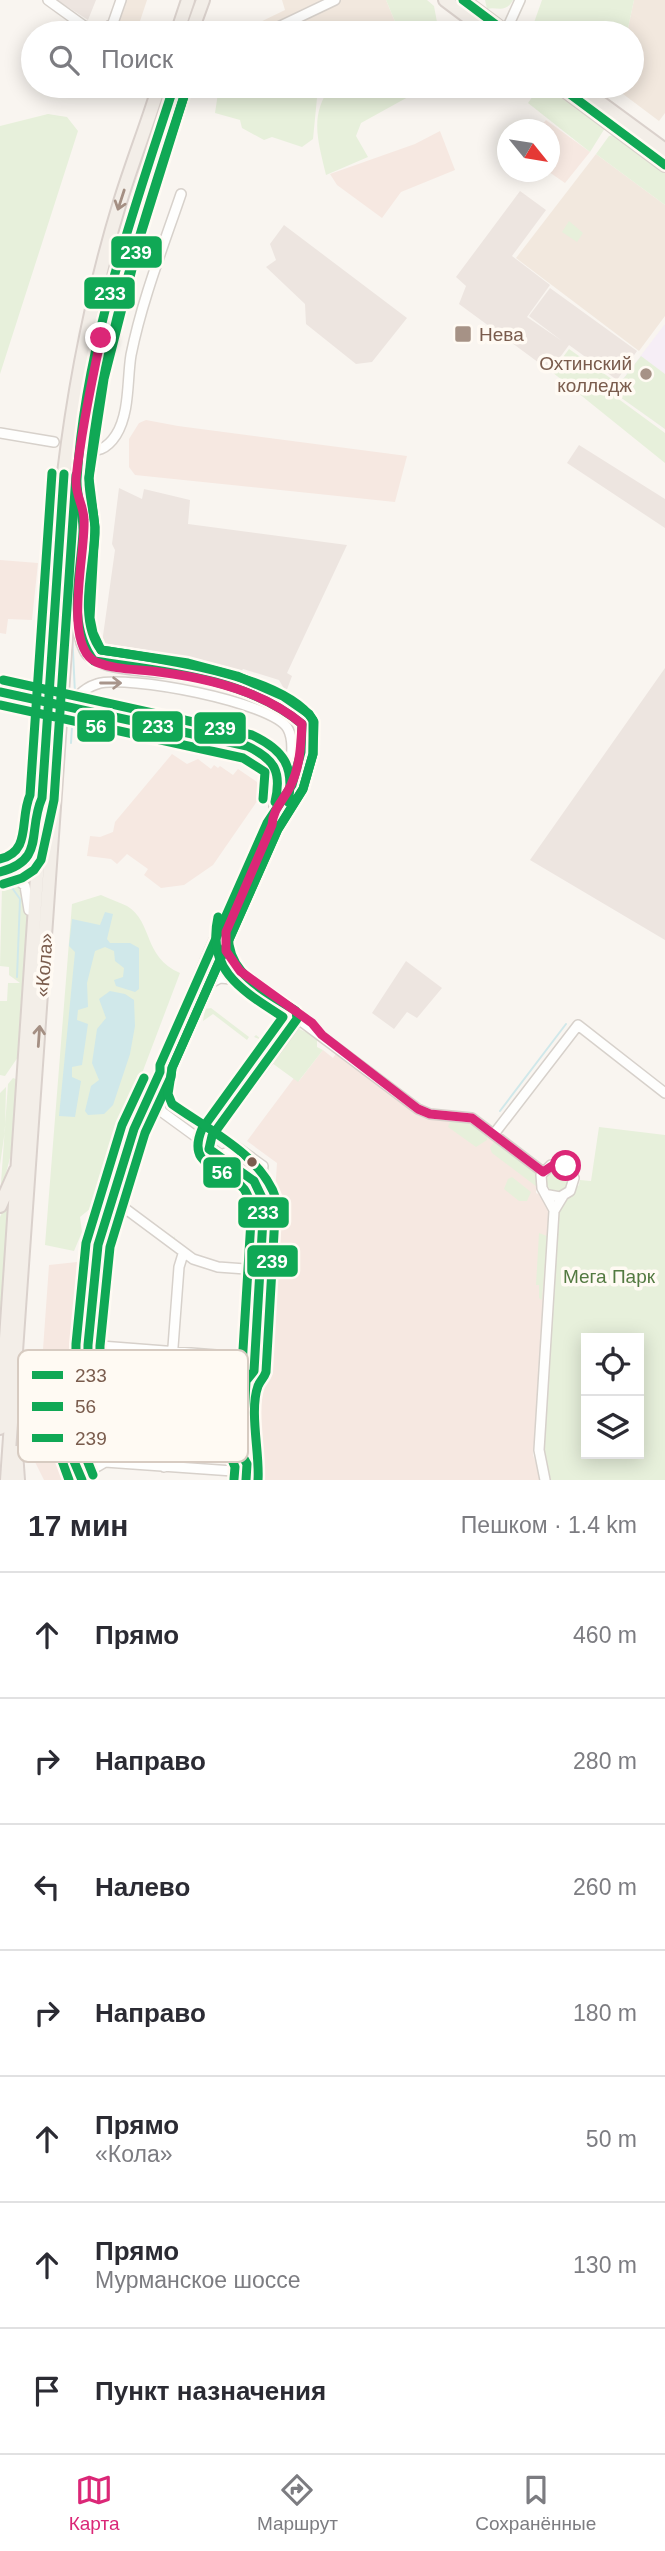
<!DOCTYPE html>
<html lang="ru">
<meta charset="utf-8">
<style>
:root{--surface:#fff;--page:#f7f7f7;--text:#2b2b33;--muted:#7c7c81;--line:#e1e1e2;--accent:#db2777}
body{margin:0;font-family:Arial,sans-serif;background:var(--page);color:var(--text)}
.controls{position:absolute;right:21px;bottom:21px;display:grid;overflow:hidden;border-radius:0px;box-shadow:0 4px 18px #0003}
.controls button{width:63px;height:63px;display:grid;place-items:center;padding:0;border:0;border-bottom:2px solid var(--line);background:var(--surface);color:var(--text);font:35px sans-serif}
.compass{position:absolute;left:497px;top:119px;width:63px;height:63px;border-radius:50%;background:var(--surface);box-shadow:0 4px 18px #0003;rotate:120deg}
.stop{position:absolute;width:21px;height:21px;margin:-16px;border:5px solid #db2777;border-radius:50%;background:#fff}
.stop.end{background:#db2777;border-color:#fff;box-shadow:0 2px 7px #0008}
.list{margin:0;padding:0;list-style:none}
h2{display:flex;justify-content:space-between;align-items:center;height:91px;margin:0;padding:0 28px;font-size:30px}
h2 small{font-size:23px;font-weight:400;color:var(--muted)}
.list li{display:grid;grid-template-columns:46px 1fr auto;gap:21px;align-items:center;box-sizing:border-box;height:126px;padding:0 28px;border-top:2px solid var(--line)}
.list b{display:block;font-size:26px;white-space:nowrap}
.list p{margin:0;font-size:23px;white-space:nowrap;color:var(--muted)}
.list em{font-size:23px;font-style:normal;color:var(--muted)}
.icon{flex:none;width:38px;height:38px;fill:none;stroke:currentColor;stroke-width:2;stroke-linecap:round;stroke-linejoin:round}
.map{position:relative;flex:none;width:665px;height:1480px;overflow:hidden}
.search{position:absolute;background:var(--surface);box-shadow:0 4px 18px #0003;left:21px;right:21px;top:21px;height:77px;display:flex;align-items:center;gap:18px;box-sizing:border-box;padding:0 24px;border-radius:38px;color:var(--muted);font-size:26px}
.sheet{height:973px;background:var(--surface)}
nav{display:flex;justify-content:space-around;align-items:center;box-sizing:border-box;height:98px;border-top:2px solid var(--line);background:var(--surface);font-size:19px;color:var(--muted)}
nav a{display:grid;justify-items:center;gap:4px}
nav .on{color:var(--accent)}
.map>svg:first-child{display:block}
.residential{fill:#f2e8de}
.commercial{fill:#f6e8e1}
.industrial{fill:#ede5e0}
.education{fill:#f6eef6}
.green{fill:#e7f0db;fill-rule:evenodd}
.water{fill:#d0e8ea}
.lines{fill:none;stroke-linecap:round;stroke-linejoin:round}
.stream{stroke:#d0e8ea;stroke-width:2}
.minor-casing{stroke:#d7d1cb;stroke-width:12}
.major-casing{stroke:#dad1cc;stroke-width:16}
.minor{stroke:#fefefd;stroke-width:9}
.major{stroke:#f3eee8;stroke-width:12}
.minor-bridge-casing{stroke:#d7d1cb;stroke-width:12;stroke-linecap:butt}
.minor-bridge{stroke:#fefefd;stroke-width:9}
.bus-1-casing{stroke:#fffaf3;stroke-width:14}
.bus-2-casing{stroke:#fffaf3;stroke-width:14}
.bus-3-casing{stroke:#fffaf3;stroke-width:14}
.bus-1{stroke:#10a855;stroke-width:9}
.bus-2{stroke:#10a855;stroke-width:9}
.bus-3{stroke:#10a855;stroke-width:9}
.oneway{stroke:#a48f83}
.oneway2{stroke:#a8958b}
.route{stroke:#db2777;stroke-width:9}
.poi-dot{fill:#a69286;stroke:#fffaf3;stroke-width:2.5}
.bus-dot{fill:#7a5c4d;stroke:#fffaf3;stroke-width:2.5}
.labels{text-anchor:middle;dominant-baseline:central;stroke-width:7;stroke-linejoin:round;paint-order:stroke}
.poi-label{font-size:19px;fill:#7a5c4d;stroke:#fffaf3;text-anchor:start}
.street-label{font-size:19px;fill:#7a5c4d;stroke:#fffaf3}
.park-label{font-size:19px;fill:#537a41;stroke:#fffaf3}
.key{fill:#fffaf3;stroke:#d7cbc1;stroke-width:2}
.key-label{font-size:19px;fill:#7a5c4d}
.line-badge{stroke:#fffaf3;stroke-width:2.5}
.badge-label{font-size:19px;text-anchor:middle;font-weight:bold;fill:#fff}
</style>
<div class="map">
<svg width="665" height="1480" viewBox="0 0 665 1480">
<rect width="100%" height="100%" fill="#f9f5f0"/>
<path class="residential" d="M 124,0 L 147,0 L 136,33 L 117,23 Z
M 282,0 L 386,0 L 399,31 L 254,33 L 252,26 L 285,10 Z
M 634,0 L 665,0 L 665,113 L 659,121 L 615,88 L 616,86 L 632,86 L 632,33 L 627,33 Z
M 596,154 L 665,205 L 665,316 L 639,351 L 516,258 Z"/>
<path class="commercial" d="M 546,120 L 590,152 L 565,183 L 549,172 L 550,130 L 538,129 Z
M 440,131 L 455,170 L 401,192 L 382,218 L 337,185 L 330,174 L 415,144 Z
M 146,420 L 178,426 L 407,456 L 395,502 L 135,475 L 129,467 L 129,439 L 139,423 Z
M 0,560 L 38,563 L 32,620 L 8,619 L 6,634 L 0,633 Z
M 172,754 L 187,764 L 198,759 L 211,769 L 214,765 L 218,768 L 220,766 L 233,775 L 238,769 L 257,782 L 262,794 L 213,865 L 184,885 L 161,888 L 144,875 L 148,869 L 127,854 L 117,864 L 111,859 L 87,856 L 90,836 L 100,837 L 113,832 L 115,822 Z
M 323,1050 L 333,1058 L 337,1052 L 419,1116 L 467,1120 L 536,1170 L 536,1193 L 543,1196 L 551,1207 L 533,1455 L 542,1480 L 256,1480 L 277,1163 L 247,1141 L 294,1078 L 299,1081 Z
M 77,1262 L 63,1453 L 70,1480 L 44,1480 L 35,1462 L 49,1265 Z"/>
<path class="industrial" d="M 57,0 L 96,0 L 88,20 Z
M 520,191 L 546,210 L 512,256 L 550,285 L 527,317 L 562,341 L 529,316 L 550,288 L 637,351 L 617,380 L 569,345 L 550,371 L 459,304 L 466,286 L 456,277 Z
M 284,225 L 407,318 L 372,362 L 356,364 L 306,324 L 305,304 L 266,267 L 276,260 L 270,244 Z
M 579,445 L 665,499 L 665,528 L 567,463 Z
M 119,488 L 142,499 L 144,489 L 190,500 L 188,524 L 347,545 L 287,673 L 292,676 L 286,692 L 279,680 L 243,669 L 238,676 L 190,658 L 183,663 L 151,653 L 101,650 L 115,550 L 112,544 Z
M 665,668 L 665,940 L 530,860 Z
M 406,961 L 442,988 L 417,1018 L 407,1012 L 394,1029 L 372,1013 Z"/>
<path class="education" d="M 665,324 L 665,429 L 613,392 Z"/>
<path class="green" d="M 386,0 L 427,0 L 434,6 L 439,33 L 395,33 L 399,31 Z
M 485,0 L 513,0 C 506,14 496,6 487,9 Z
M 542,0 L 634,0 L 627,33 L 533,33 L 531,31 Z
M 461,21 L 480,33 L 450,33 L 452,24 Z
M 219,86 L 314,86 L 317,98 L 313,139 L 302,147 L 272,137 L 264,140 L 242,128 L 240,120 L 215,113 Z
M 331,86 L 428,86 L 361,123 L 356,136 L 368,157 L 326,175 C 318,140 309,116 331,86 Z
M 540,86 L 549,86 L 605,128 L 590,152 L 528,103 Z
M 48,114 L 67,117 L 78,131 L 0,374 L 0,126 Z
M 614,135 L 665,173 L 665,205 L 596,154 L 609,136 Z
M 569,221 L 583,233 L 577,242 L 562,232 Z
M 569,349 L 616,382 L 609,392 L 665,433 L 665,463 L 552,372 Z
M 641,356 L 665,374 L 665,429 L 613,392 Z
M 11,881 L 25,892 L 28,916 L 18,1057 L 5,1076 L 0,1075 L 0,1001 L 7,1001 L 8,983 L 20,983 L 9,975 L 9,967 L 0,966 L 2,887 Z
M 101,895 C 109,899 119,902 127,906 C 154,923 142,956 180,973 L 91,1208 L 80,1217 L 82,1232 L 74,1251 L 45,1245 L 72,904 Z
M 222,980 C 245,984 298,1007 276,1036 L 264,1041 L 254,1037 L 256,1035 L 261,1039 L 270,1033 L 274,1035 L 279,1027 L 276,1025 L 279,1014 L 238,983 L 234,986 Z
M 211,1008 L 249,1037 L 247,1040 L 213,1014 L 203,1021 L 205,1009 Z
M 299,1029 L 317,1037 L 317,1047 L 323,1050 L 298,1082 L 272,1063 Z
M 13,1078 L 16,1079 L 11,1154 L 0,1197 L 8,1084 Z
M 6,1087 L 5,1130 L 0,1165 L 0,1093 Z
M 153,1095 L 157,1112 L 154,1110 L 141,1127 L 145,1131 L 136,1144 L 122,1190 L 128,1200 L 126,1203 L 173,1240 L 175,1236 L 175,1243 L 121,1201 L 119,1193 Z
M 451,1119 L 467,1120 L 487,1132 L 487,1140 L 476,1147 L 448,1127 Z
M 599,1127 L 665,1135 L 665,1480 L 549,1480 L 542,1451 L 559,1211 L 561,1201 L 579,1185 L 580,1180 L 591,1181 ZM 586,1338 L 639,1338 L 639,1454 L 586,1454 Z
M 494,1142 L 535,1171 L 537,1187 L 492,1153 L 490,1148 Z
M546 1181a11 11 0 1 1 22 0a11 11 0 1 1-22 0Z
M 512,1177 L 531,1192 L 527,1201 L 519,1201 L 504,1189 L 508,1179 Z
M 9,1197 L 0,1372 L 0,1217 Z
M 539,1233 L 547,1236 L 542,1300 L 539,1298 L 539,1285 L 536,1285 Z"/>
<path class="water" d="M 105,912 L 113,914 L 107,939 L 110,943 L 130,943 L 139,948 L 139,989 L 135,992 L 116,986 L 114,980 L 123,977 L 124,968 L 115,961 L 114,951 L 105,947 L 95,951 L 87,983 L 88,1007 L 78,1010 L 77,1020 L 88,1024 L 82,1065 L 72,1067 L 72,1077 L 81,1081 L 75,1117 L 59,1116 L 75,952 L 69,946 L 72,919 L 100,925 Z
M 110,991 L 125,994 L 134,1000 L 135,1026 L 130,1054 L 113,1105 L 104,1114 L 88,1115 L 85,1111 L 91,1086 L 99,1080 L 92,1063 L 97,1029 L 106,1018 L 99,999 Z"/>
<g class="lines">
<path class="stream" d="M 79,562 L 79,549
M 72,630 L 75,694
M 71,743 L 73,710
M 10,885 L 20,899 L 17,977
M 500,1111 L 566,1024"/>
<defs>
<path id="minor" d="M 48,0 L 84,26 L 102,31 L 113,23 L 121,0
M 270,31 L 335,0
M 505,33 L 520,0
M 0,433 L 54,442
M 80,450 C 97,453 107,449 116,435 C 130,413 127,379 131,355 C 142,300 163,247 181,194
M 77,497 C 79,503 83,510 84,517 C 91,554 66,614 84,650 C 94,673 161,671 185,675 C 224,683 272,698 302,724 L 301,752 L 292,785 L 267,823 L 211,947 L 160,1065 L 155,1095 L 162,1112 L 243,1171 L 260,1189 L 264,1202 L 254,1371 L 246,1381 L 242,1455 L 247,1464 L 246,1480
M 0,692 L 18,696
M 66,713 C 74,700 81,689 97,684 C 125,674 274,702 288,729 C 296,744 290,772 284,787
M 98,713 C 131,720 262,739 277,766 C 284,779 277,794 274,807
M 0,872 C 20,869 31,861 35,840
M 2,873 L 15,877 L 25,886 L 29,910
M 225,935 L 228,956 L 240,971
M 213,955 L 418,1109 L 430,1114 L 472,1118 L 543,1172
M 201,988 L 220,978 L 243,980
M 178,1039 L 247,882
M 494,1134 L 578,1025 L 665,1093
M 209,1149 L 212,1136 L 295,1024 L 296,1014
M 221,1155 L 238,1148 L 263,1166 L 260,1189
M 549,1195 L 560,1197 L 570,1191 L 574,1178 L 566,1166 L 551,1165 L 541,1175 L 542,1188 L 554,1210
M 111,1198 L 193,1259 L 218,1267 L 259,1270
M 88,1345 L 255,1358
M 80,1448 L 73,1459 L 82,1480
M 92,1450 L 87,1437 C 88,1378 86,1317 95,1259 C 105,1199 128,1140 154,1085
M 164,1467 L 179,1267 L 183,1254
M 76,1468 L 87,1472 L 97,1461 L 89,1449 L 77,1451
M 93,1469 L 105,1462 L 247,1472
M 545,1480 L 539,1450 L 554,1211 L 563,1196"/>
<path id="major" d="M 445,0 L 489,33
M 463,0 L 507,33
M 177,33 L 188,0
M 191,33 L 203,0
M 559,86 L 665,165
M 578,86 L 665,150
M 0,1206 L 16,1170
M 0,1428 L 64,473 C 75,382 93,291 120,202 C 132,163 147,125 159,86
M 16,1452 L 18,1480
M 7,1480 L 77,478 C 95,343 132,215 174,86"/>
</defs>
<use href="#minor" class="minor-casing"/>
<use href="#major" class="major-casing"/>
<use href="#minor" class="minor"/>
<use href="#major" class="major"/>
<defs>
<path id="minor-bridge" d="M 18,696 L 98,713"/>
</defs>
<use href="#minor-bridge" class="minor-bridge-casing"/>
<use href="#minor-bridge" class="minor-bridge"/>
<defs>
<path id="bus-1" d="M 463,0 L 507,33
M 559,86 L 665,165
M 0,692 L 247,746 C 275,759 282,772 275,802
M 0,872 C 46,860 27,832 42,798 L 64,474
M 230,920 C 219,970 260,988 296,1011 L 297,1019 L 212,1136 L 209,1149 L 254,1181 L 264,1202 L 254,1371 L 246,1381 L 242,1455 L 247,1464 L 246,1480
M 82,1480 L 73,1459 L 87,1437 L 88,1345 L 98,1245 L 134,1129 L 160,1072 L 160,1065 L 267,823 L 292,785 L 301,752 L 302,724 C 247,678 163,671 94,661 C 66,624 81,574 83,532 C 84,514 76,497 77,479 C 85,345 133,213 174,86"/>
<path id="bus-2" d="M 0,705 L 243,758 L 265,772 L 263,799
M 3,884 L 22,878 L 34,870 L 41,860 L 54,800 L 76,475
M 218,917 C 206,971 243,991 283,1017 L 202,1129 C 185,1169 225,1166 244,1189 C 247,1193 249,1200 252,1204 L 242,1366 L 234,1379 L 230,1455 L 235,1467 L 234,1479
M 93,1475 L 87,1460 L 99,1438 L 100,1346 L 110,1247 L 145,1133 L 171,1077 L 172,1068 L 278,829 L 303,789 L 313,754 L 313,720 C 283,674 153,658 101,650 C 78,620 93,569 95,535 C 96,515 88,496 89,477 C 101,344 145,216 186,90"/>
<path id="bus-3" d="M 186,90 L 141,234 L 104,379 L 89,478 L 95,527 L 90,618 L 93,633 L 101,650 L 188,663 L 237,676 L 283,696 L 309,714 L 314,722 L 313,754 L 303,789 L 278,829 L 172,1068 L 168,1094 L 172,1104 C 207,1129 263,1156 276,1199 L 266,1372 C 264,1378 260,1381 258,1386 C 249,1411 260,1454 258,1480
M 3,680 L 252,735 C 284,750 295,767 288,802
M 0,859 C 32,851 19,820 30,795 L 52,473
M 69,1480 L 61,1458 L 75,1433 L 76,1344 L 86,1243 L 122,1125 L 144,1078"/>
</defs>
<use href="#bus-1" class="bus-1-casing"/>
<use href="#bus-2" class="bus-2-casing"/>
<use href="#bus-3" class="bus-3-casing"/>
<use href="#bus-1" class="bus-1"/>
<use href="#bus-2" class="bus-2"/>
<use href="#bus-3" class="bus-3"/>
</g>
<defs><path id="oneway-shaft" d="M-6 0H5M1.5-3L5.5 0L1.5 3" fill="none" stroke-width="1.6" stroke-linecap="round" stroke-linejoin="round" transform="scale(1.75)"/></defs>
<g class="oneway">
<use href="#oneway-shaft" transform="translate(121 200) rotate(108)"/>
<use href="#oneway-shaft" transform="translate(39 1036) rotate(-86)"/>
</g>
<use class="oneway2" href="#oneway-shaft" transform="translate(111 683)"/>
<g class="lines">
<path class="route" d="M 101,338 C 91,384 81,432 76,479 C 75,495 84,506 84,520 C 86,551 62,646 96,662 C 115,670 139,669 159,672 C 207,678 265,692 302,724 C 301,745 300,766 291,785 C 284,800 273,808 272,825 L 226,932 L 226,951 L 240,971 L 312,1023 L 322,1035 L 418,1109 L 430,1114 L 472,1118 L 543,1172 L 555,1164 L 566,1166"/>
</g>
<g class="poi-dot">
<rect x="454" y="325" width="18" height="18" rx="3.5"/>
<circle cx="646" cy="374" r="7"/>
</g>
<circle class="bus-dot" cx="252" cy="1162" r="6"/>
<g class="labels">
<g class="poi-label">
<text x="479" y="334">Нева</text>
<text x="632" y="363" text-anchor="end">Охтинский<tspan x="632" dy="22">колледж</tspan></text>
</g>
<g class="street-label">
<text transform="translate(44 965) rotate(-86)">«Кола»</text>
</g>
<g class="park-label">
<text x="609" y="1276">Мега Парк</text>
</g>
</g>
<rect x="18" y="1350" width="230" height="112" rx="10" class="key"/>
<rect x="32" y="1371" width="31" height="8" fill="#10a855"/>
<rect x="32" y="1402" width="31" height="9" fill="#10a855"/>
<rect x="32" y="1434" width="31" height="8" fill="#10a855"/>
<g class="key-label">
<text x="75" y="1382">233</text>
<text x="75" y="1413">56</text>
<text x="75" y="1445">239</text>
</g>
<g class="line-badge">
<rect x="110" y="235" width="53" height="34" rx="7" fill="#10a855"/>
<rect x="83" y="276" width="53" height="34" rx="7" fill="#10a855"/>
<rect x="76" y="709" width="40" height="34" rx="7" fill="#10a855"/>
<rect x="131" y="710" width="53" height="33" rx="7" fill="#10a855"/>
<rect x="193" y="711" width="54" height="34" rx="7" fill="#10a855"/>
<rect x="202" y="1156" width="40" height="33" rx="7" fill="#10a855"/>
<rect x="237" y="1196" width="53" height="33" rx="7" fill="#10a855"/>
<rect x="246" y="1244" width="53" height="34" rx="7" fill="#10a855"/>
</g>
<g class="badge-label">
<text x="136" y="259">239</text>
<text x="110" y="300">233</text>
<text x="96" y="733">56</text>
<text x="158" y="733">233</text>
<text x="220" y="735">239</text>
<text x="222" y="1179">56</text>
<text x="263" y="1219">233</text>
<text x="272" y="1268">239</text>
</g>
</svg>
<div class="controls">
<button><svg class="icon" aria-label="locate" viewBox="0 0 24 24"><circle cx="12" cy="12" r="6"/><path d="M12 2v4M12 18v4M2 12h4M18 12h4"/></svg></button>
<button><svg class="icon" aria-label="layers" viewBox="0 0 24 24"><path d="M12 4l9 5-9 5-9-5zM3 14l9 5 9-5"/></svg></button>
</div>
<svg class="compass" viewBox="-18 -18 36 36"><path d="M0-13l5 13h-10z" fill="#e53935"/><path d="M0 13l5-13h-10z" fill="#7c7c81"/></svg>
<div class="stop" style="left:566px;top:1166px"></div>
<div class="stop end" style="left:101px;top:338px"></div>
<div class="search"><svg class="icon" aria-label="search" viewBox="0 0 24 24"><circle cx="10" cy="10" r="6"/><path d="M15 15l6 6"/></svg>Поиск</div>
</div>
<section class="sheet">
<h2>17 мин<small>Пешком · 1.4 km</small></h2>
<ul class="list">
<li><svg class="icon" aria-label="ahead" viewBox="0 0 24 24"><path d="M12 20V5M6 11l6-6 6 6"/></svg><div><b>Прямо</b></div><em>460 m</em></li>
<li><svg class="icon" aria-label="right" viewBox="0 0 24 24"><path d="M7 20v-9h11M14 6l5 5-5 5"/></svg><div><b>Направо</b></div><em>280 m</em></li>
<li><svg class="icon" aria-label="left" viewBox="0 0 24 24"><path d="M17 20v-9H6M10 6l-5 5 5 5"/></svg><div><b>Налево</b></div><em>260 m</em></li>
<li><svg class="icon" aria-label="right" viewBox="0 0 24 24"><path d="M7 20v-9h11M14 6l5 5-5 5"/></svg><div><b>Направо</b></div><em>180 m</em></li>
<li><svg class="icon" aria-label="ahead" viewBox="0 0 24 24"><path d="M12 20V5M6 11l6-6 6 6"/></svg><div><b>Прямо</b><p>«Кола»</p></div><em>50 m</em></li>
<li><svg class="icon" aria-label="ahead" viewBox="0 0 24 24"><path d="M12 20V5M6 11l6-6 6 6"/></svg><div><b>Прямо</b><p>Мурманское шоссе</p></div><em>130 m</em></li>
<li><svg class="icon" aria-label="arrive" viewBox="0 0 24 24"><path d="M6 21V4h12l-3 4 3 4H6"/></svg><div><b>Пункт назначения</b></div></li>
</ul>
</section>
<nav>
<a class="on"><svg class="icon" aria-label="map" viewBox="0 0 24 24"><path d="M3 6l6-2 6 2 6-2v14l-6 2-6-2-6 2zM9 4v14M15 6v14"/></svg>Карта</a>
<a><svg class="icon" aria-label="directions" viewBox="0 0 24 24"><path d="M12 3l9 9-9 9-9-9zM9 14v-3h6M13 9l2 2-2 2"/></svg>Маршрут</a>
<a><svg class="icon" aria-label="saved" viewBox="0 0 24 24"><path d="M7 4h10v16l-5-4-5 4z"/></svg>Сохранённые</a>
</nav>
